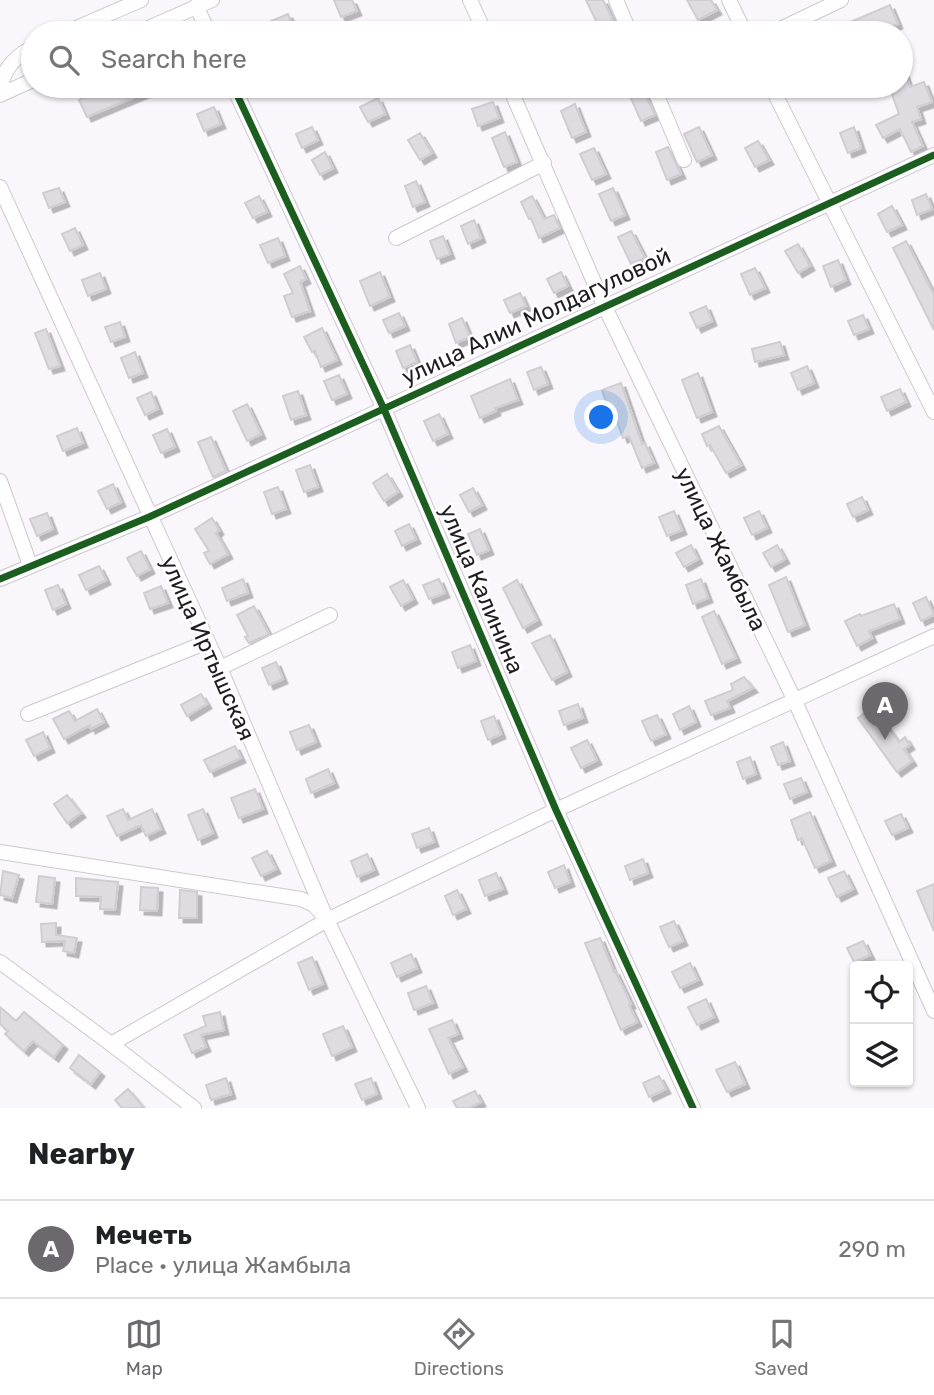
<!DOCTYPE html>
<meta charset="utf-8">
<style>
:root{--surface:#fff;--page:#f6f6f6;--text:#202124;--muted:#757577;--line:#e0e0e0;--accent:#6c696e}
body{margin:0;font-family:Rubik,sans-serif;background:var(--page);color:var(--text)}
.controls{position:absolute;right:21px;bottom:21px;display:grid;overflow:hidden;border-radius:7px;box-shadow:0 2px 5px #0004}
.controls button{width:63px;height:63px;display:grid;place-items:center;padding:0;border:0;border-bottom:2px solid var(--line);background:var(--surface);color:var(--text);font:35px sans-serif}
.you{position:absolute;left:602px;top:418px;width:24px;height:24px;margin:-18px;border:5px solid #fff;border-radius:50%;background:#1a73e8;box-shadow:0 0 0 10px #1a73e833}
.badge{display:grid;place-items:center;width:46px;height:46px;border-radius:50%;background:var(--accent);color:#fff;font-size:23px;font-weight:700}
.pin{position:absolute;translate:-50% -58px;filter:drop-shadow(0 2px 4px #0008)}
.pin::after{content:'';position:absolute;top:37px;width:24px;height:21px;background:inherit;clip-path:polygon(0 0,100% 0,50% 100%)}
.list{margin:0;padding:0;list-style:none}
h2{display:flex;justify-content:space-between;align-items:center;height:91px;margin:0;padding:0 28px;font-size:30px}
h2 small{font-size:23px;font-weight:400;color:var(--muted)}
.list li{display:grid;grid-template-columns:46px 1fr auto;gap:21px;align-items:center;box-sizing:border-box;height:98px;padding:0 28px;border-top:2px solid var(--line)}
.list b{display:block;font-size:26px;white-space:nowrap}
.list p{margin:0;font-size:23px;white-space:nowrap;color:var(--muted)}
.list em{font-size:23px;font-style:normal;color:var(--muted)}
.icon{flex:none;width:38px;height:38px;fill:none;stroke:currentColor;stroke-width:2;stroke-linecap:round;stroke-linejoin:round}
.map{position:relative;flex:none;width:934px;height:1108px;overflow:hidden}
.search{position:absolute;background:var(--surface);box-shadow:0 2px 5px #0004;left:21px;right:21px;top:21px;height:77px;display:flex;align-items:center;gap:18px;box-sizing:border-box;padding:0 24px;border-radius:38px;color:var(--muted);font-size:26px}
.sheet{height:189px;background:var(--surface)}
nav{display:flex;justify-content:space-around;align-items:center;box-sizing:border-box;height:98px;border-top:2px solid var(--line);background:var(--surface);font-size:19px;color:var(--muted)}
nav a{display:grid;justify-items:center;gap:4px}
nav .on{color:var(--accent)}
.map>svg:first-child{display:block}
.building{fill:#dedce0;stroke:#d0cdd2;stroke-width:2;filter:url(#shadow)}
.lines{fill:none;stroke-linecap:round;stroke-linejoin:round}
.minor-casing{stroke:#ccc9ce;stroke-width:16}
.minor{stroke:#fefeff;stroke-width:14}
.cycleway-casing{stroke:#fff;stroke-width:11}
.cycleway{stroke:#1b5e20;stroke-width:7}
.labels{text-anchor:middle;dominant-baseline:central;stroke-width:5;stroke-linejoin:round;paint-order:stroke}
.street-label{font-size:23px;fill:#201c22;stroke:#fff}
</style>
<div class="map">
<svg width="934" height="1108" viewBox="0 0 934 1108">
<defs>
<filter id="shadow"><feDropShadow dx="4.5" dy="4.5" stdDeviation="0" flood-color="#0004"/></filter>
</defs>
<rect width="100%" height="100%" fill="#faf7fc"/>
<path class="building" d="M 334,0 L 352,0 L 357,11 L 341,17 Z
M 586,0 L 603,0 L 613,21 L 599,27 Z
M 687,0 L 711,0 L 717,10 L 698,20 Z
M 890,5 L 898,24 L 876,33 L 853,33 L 848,23 Z
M 288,14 L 295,31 L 277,33 L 271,21 Z
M 901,64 L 910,87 L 924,82 L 932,102 L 917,107 L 921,119 L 912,122 L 923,146 L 911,152 L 900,129 L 883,138 L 876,125 L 899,114 L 889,86 L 901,86 Z
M 110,86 L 161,86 L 87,117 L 79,100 Z
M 642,88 L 655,115 L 641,121 L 629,94 Z
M 378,98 L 385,114 L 368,122 L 360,107 Z
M 493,102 L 499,118 L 478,126 L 472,109 Z
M 575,104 L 586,132 L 572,138 L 561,111 Z
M 214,107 L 221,124 L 204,131 L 197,114 Z
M 312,127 L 318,140 L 302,148 L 296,134 Z
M 699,127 L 712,155 L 697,162 L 684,134 Z
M 854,127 L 861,148 L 848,153 L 840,133 Z
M 505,132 L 517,162 L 504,167 L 492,138 Z
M 420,133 L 432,153 L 420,160 L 408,140 Z
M 758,141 L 769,160 L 755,167 L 745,148 Z
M 668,147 L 681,174 L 667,180 L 656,152 Z
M 594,148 L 606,174 L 592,180 L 580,154 Z
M 325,152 L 333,168 L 320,175 L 312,160 Z
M 416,181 L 425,202 L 413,207 L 405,186 Z
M 59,188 L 65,202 L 49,208 L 43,193 Z
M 613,188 L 625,215 L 611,221 L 599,194 Z
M 926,194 L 932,209 L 917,215 L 912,200 Z
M 259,196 L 267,212 L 253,218 L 245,203 Z
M 532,196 L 544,219 L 554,215 L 560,228 L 539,238 L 531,218 L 529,219 L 521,202 Z
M 892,206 L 902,225 L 887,232 L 878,214 Z
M 474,220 L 481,238 L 468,244 L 461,226 Z
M 75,228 L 83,245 L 70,251 L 62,234 Z
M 631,231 L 645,258 L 631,264 L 618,237 Z
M 443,236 L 450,254 L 437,259 L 430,241 Z
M 278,238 L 285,256 L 268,263 L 260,245 Z
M 906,241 L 934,295 L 934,330 L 893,248 Z
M 798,244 L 810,266 L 798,273 L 785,251 Z
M 838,260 L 846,280 L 831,287 L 823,266 Z
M 300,266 L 306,279 L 300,282 L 310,311 L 292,317 L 284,296 L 293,293 L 284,274 Z
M 755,268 L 765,288 L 750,295 L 741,274 Z
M 380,272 L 390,297 L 370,306 L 360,281 Z
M 561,272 L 568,286 L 554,293 L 547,279 Z
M 100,273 L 106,289 L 88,296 L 82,280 Z
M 520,293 L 526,306 L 510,313 L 504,300 Z
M 706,306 L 712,321 L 697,328 L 690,313 Z
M 399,313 L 405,326 L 389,333 L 383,320 Z
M 863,315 L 869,329 L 854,335 L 848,321 Z
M 462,318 L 470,337 L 456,343 L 449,324 Z
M 120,322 L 125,337 L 111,342 L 105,327 Z
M 322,328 L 337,360 L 321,367 L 315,351 L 312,352 L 304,337 Z
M 46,329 L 60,366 L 49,369 L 35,333 Z
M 780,342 L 784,355 L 755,362 L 752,349 Z
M 410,345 L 417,362 L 403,368 L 396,351 Z
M 135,352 L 143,373 L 129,378 L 121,358 Z
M 807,366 L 814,383 L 798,390 L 791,373 Z
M 541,367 L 548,384 L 534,390 L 527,372 Z
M 698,373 L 712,412 L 697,418 L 682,380 Z
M 339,375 L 347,394 L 332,400 L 324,381 Z
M 510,379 L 518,400 L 495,408 L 496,411 L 480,418 L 471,396 Z
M 621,383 L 642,444 L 645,443 L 654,463 L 642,468 L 629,436 L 623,438 L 612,407 L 608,408 L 602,390 Z
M 900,389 L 906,402 L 887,411 L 881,397 Z
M 298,391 L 306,415 L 291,420 L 283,396 Z
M 151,392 L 158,409 L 145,415 L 137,398 Z
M 247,404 L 261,434 L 247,441 L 233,411 Z
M 439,414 L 448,434 L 433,441 L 424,421 Z
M 719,426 L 741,465 L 726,473 L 710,445 L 707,446 L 702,434 Z
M 77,428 L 83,443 L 63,451 L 57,436 Z
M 167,429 L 175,447 L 161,453 L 153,435 Z
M 211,437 L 226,471 L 213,477 L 198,442 Z
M 310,465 L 318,487 L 304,492 L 296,470 Z
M 387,474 L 398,492 L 384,501 L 373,483 Z
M 113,484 L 121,502 L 107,509 L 98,491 Z
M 278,487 L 286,509 L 272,514 L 264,492 Z
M 473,488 L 482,505 L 469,512 L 460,495 Z
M 862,497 L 868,510 L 853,517 L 847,504 Z
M 674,511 L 682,530 L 667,536 L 659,517 Z
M 759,511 L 767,528 L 752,535 L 744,518 Z
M 47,513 L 53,529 L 37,536 L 30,519 Z
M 212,518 L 219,530 L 216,533 L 228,554 L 210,564 L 204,553 L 209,551 L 195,529 Z
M 409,524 L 416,539 L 402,546 L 395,531 Z
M 480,529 L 489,550 L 477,555 L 468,534 Z
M 691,545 L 698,559 L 684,567 L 676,553 Z
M 777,545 L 785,559 L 771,567 L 763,553 Z
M 141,551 L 150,569 L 137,576 L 127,558 Z
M 99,566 L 106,580 L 86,590 L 79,575 Z
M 786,577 L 805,625 L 788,632 L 769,585 Z
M 243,579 L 248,593 L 227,601 L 222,588 Z
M 439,579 L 445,593 L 429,599 L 423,585 Z
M 701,579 L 708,598 L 693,604 L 686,585 Z
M 403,580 L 413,599 L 401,606 L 390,587 Z
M 517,580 L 537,620 L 523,628 L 503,588 Z
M 58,585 L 66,604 L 53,610 L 45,590 Z
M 161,586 L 168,603 L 150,609 L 144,593 Z
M 926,597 L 934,615 L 921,621 L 913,603 Z
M 894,604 L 900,619 L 869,631 L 872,638 L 857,646 L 845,621 L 860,614 L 861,616 Z
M 254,606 L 269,634 L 249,643 L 245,637 L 248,636 L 237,615 Z
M 714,611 L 736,658 L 722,664 L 702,617 Z
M 550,635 L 567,672 L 552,680 L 532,643 Z
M 470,645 L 476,661 L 458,668 L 452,652 Z
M 276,662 L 283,679 L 269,685 L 262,668 Z
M 744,677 L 753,688 L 727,701 L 730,708 L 711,715 L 705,701 L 733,690 L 731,684 Z
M 201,694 L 207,704 L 187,716 L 181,705 Z
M 578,704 L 583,718 L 564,725 L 559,711 Z
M 689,706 L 696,722 L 680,730 L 673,714 Z
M 873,707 L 899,742 L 905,737 L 910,745 L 904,749 L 912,761 L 897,772 L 858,718 Z
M 97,709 L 104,722 L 91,729 L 90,725 L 64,739 L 53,719 L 69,711 L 75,721 Z
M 657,715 L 666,734 L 651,741 L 642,721 Z
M 494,716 L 501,734 L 488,740 L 481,721 Z
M 309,725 L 316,742 L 297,750 L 290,732 Z
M 43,732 L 50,748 L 34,756 L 26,740 Z
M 587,740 L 597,760 L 581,768 L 571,748 Z
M 783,742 L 790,761 L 778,765 L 771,747 Z
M 235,746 L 241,758 L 210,772 L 204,760 Z
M 750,757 L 756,774 L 743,779 L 737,762 Z
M 328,769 L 334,783 L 311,793 L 306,779 Z
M 801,778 L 807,792 L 790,799 L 784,784 Z
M 255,789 L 263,809 L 239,818 L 231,798 Z
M 67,795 L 81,813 L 67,823 L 54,804 Z
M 123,809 L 128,820 L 152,809 L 161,829 L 146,836 L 141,825 L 117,836 L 107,816 Z
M 203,809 L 213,833 L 198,840 L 188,815 Z
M 810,812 L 831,861 L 815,868 L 802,838 L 798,840 L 791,820 Z
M 901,814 L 908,828 L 892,835 L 885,821 Z
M 429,828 L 434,842 L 417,848 L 412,834 Z
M 267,851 L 276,869 L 261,876 L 252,858 Z
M 367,854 L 374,870 L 357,877 L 351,861 Z
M 643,859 L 648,873 L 630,880 L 625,866 Z
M 564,865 L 570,882 L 555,888 L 548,872 Z
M 3,871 L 19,875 L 12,898 L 0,895 Z
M 844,871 L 853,889 L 837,897 L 828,878 Z
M 496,873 L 503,889 L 485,896 L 479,880 Z
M 39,876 L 55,878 L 52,904 L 36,902 Z
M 76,878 L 118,882 L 115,910 L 100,909 L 101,897 L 76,896 Z
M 934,884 L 934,931 L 917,891 Z
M 141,887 L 158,888 L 157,911 L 140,910 Z
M 180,890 L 197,892 L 197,918 L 179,918 Z
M 457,890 L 466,909 L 453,915 L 445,896 Z
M 674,921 L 683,941 L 669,947 L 660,927 Z
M 56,923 L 56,935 L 77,938 L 74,953 L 63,951 L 65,941 L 42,942 L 41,924 Z
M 600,938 L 614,972 L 615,971 L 631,1004 L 629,1005 L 637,1022 L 621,1030 L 585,943 Z
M 863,941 L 870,955 L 854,962 L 847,948 Z
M 411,954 L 417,968 L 397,977 L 391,963 Z
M 312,957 L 323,984 L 309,990 L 298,963 Z
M 690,963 L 698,980 L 680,988 L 672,972 Z
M 426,986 L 433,1003 L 414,1010 L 408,993 Z
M 706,999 L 714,1017 L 697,1025 L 688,1007 Z
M 0,1007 L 16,1021 L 24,1012 L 63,1045 L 54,1057 L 33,1041 L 24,1051 L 5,1034 L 8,1031 L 0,1024 Z
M 220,1012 L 224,1030 L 201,1035 L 206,1047 L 192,1053 L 184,1035 L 206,1026 L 203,1016 Z
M 452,1020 L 458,1034 L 448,1038 L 463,1067 L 449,1074 L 429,1029 Z
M 343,1026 L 352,1047 L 332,1056 L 323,1034 Z
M 79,1055 L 100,1072 L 91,1084 L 70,1068 Z
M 735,1062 L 745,1084 L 727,1092 L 716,1070 Z
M 659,1076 L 666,1089 L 649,1097 L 643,1083 Z
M 226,1078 L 231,1094 L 211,1100 L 206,1085 Z
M 371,1078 L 377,1094 L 362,1100 L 355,1084 Z
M 128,1089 L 144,1108 L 122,1108 L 115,1100 Z
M 475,1091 L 481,1102 L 469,1108 L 457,1108 L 453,1101 Z"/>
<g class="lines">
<defs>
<path id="minor" d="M 470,0 L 485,33
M 616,0 L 630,33
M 729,0 L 745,33
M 196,6 L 209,33
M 65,33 L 141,0
M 137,33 L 212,0
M 772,33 L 841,0
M 233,86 L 383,407 L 556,810 L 693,1108
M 509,86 L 604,305 L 794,699 L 934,1011
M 653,86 L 684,160
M 771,86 L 934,412
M 1,94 C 0,72 14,57 33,47
M 0,95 L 33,80
M 0,187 L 220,668 L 327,920 L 418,1108
M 396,238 L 544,163
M 0,481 L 30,565
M 0,579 L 149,517 L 934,155
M 220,668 L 330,615
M 28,714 L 207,642
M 0,852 L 301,899 L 314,905 L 322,914
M 0,962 L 111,1044 L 194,1108
M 111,1044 L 327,920 L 556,810 L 934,636"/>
</defs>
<use href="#minor" class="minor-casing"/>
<use href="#minor" class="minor"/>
<defs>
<path id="cycleway" d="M 233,86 L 383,407 L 556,810 L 693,1108
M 0,579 L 149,517 L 934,155"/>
</defs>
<use href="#cycleway" class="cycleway-casing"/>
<use href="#cycleway" class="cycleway"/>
</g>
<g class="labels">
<g class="street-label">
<text transform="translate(536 316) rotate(-25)">улица Алии Молдагуловой</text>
<text transform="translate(721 549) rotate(64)">улица Жамбыла</text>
<text transform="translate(482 589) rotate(67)">улица Калинина</text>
<text transform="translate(208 648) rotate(66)">улица Иртышская</text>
</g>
</g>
</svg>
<div class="controls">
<button><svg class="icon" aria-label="locate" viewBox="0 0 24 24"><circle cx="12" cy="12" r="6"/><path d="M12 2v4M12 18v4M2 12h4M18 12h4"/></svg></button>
<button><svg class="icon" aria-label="layers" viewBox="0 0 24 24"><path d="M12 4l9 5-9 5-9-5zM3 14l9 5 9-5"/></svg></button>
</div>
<div class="you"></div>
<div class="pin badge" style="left:885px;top:740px">A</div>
<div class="search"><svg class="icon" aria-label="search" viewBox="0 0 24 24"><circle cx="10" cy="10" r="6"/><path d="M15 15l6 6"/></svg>Search here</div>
</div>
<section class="sheet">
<h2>Nearby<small></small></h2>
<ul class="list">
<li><span class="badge">A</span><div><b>Мечеть</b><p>Place · улица Жамбыла</p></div><em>290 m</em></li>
</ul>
</section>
<nav>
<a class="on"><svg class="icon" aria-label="map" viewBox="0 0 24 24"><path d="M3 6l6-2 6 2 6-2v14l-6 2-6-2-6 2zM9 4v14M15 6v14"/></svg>Map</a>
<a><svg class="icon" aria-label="directions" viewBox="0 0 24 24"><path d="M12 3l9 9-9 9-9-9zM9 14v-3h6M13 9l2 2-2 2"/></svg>Directions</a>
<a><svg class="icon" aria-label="saved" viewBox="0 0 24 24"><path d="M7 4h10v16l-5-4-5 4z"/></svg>Saved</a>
</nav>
